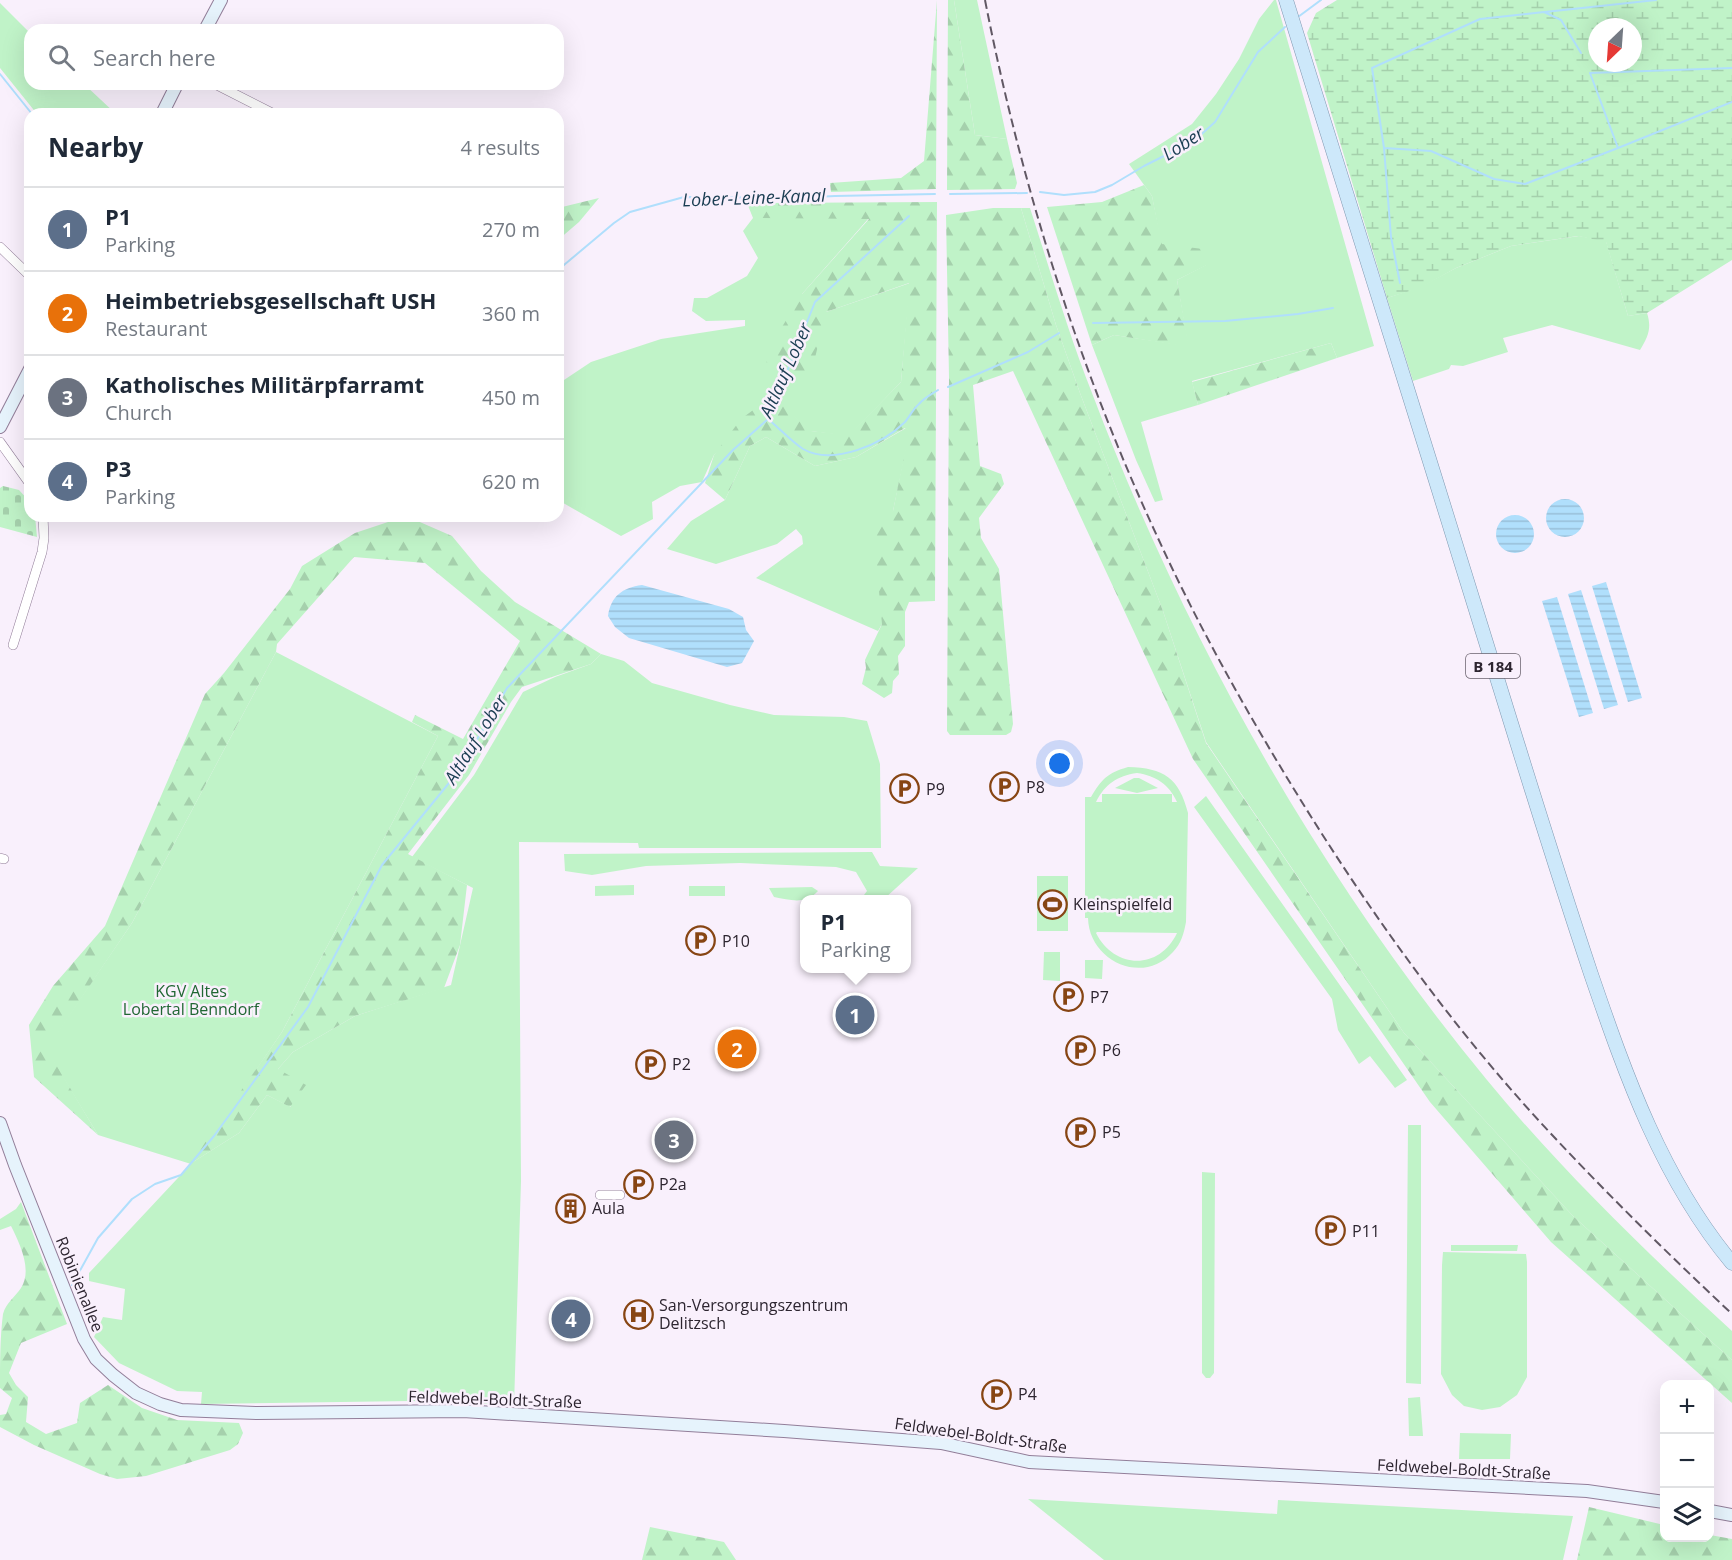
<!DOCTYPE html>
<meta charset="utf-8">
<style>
:root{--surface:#fff;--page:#f6f6f7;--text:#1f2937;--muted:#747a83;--line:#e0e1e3;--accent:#874513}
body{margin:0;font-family:"Open Sans",sans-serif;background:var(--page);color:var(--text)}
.controls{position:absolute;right:18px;bottom:18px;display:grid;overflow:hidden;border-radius:12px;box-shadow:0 6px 24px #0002}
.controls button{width:54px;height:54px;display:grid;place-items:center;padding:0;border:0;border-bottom:2px solid var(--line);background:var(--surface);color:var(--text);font:30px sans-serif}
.compass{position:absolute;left:1588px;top:18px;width:54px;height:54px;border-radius:50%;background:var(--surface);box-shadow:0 6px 24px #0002;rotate:205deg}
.you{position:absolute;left:1060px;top:764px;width:21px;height:21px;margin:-15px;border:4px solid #fff;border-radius:50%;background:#1a73e8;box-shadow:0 0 0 9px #1a73e833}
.badge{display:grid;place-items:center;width:39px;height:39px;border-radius:50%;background:var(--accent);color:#fff;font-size:20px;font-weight:700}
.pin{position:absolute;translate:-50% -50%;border:3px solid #fff;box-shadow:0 2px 6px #0006}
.popup{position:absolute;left:800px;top:895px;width:111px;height:78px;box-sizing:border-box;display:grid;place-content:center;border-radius:12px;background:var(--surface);filter:drop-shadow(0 2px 4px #0005);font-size:20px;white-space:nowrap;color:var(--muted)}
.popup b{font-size:22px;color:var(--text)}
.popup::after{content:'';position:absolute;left:50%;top:100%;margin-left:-12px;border:12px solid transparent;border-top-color:var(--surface)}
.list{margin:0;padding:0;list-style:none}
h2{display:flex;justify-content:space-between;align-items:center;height:78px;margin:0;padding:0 24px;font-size:26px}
h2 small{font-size:20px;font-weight:400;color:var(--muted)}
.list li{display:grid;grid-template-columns:39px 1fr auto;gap:18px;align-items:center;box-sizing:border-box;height:84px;padding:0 24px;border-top:2px solid var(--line)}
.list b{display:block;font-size:22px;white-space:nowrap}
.list p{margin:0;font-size:20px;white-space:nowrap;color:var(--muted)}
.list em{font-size:20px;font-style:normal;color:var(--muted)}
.icon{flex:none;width:33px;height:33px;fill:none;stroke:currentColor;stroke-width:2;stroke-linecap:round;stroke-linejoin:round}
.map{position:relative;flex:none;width:1732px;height:1560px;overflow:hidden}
.search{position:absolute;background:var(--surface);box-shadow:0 6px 24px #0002;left:24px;top:24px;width:540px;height:66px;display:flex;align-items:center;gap:15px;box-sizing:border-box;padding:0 21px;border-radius:18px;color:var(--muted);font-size:22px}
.panel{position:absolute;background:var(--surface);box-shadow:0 6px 24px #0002;left:24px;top:108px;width:540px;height:414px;border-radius:18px}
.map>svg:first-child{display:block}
.green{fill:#c0f3c8;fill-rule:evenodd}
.forest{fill:url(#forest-firs)}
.wetland{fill:url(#wetland-marsh);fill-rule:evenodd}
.cemetery{fill:url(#cemetery-stones)}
.water{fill:url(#water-rules)}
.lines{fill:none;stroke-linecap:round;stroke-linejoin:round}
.stream{stroke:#b0dffc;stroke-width:2}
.street-casing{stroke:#927e99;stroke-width:10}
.secondary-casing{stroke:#927e99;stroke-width:14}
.primary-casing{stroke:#8099b1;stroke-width:15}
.street{stroke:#fff;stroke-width:9}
.secondary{stroke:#e6f3fc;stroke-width:12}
.primary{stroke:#cde8fa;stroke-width:14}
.rail{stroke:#615864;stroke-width:2;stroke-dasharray:9 4.5;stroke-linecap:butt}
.labels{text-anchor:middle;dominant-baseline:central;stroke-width:5;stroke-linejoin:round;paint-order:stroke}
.shield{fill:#f9f0fc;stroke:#6a626d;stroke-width:1.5}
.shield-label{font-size:15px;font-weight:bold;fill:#2d2530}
.poi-label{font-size:16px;fill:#2d2530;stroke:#f9f0fc;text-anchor:start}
.park-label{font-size:16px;fill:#206733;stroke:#f9f0fc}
.street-label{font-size:16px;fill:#2d2530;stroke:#f9f0fc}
.water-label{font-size:18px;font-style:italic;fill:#1a3d52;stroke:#f9f0fc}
</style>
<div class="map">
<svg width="1732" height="1560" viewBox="0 0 1732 1560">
<defs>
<pattern id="forest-firs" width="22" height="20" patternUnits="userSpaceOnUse" patternTransform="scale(1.5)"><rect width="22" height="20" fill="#c0f3c8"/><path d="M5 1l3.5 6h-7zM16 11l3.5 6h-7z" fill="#a5d0ac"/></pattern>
<pattern id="wetland-marsh" width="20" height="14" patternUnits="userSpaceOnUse" patternTransform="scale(1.5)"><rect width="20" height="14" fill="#c0f3c8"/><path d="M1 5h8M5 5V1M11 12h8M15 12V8" fill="none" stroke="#a5d0ac"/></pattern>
<pattern id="cemetery-stones" width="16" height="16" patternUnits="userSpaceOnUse" patternTransform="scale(1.5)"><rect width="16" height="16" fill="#c0f3c8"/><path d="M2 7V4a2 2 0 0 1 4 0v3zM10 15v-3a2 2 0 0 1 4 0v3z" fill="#a5d0ac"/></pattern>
<pattern id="water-rules" width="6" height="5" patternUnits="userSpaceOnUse" patternTransform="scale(1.5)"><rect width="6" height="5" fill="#b0dffc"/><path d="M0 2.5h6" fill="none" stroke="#98bfd8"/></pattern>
</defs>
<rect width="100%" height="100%" fill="#f9f0fc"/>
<path class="green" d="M 954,0 L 977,0 L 1007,139 L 975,135 Z
M 1274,0 L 1276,0 L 1374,346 L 1337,358 L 1331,343 L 1192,381 L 1198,405 L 1141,422 L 1163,500 L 1155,502 L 1136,460 L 1092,345 L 1114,335 L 1188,346 L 1177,280 L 1206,265 L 1161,244 L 1152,196 L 1129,164 L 1192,124 L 1216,94 L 1239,59 L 1259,19 Z
M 0,3 L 30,33 L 30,84 L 84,84 L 116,114 L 37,114 L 0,68 Z
M 1021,208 L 1030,208 C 1050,270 1068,332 1092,393 C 1186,641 1318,875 1487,1080 C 1561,1170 1646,1252 1732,1331 L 1732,1360 L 1573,1216 L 1404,1033 L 1206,742 L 1163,611 L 1080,393 L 1056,325 Z
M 753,218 L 869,218 L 802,294 L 826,312 L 910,283 L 901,382 L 849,436 L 810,431 L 772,397 L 714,455 L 702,482 L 680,486 L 652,502 L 653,519 L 621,536 L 558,500 L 558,384 L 591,362 L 661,339 L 745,326 L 745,320 L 706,321 L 692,311 L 694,298 L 707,298 L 747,276 L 758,258 L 743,231 Z
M 1579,236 L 1606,241 L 1628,316 L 1647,313 C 1652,328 1648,337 1640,350 L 1552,325 L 1503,338 L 1508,352 L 1463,366 L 1451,365 L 1449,369 L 1413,381 L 1387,298 L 1420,287 L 1456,268 L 1511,246 Z
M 906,428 L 910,431 L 893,511 L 882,624 L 878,631 L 756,578 L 803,544 L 802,536 L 796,529 L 777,544 L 716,564 L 667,549 L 691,521 L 725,500 L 750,446 L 766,437 L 815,466 L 856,457 Z
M 276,652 L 438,736 L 282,1032 L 193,1162 L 239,1133 L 267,1095 L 291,1107 L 278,1069 L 293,1052 L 355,1016 L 451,985 L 473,888 L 412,857 L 474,775 L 523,692 L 555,677 L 591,664 L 601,654 L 624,661 L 652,683 L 730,705 L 774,715 L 844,717 L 867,721 L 880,764 L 881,848 L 639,848 L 638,843 L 519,842 L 521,1181 L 514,1405 L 411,1401 L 201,1404 L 202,1392 L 177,1391 L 119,1363 L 94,1337 L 103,1317 L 122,1320 L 125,1289 L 89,1281 L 89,1273 L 191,1164 L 98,1135 L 46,1049 L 132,923 Z
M 1128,767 C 1164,768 1179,778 1188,813 L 1186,922 C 1184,933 1181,944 1173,952 C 1143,986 1089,961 1088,918 L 1085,918 L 1085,797 L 1091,797 C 1102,779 1107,773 1128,767 ZM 1137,773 C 1156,776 1169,784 1177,802 L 1172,802 L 1172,794 L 1102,794 L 1102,802 L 1096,802 C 1105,784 1117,776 1137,773 ZM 1096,933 L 1097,932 L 1177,933 C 1159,971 1114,969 1096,933 Z
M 1134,778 L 1139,778 L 1158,788 L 1137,793 L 1115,788 Z
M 1206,796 L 1407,1080 L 1395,1088 L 1370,1056 L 1359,1064 L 1338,1030 L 1332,999 L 1194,807 Z
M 872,852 L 880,866 L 918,868 L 884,899 L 861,899 L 867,891 L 856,872 L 836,867 L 740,863 L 646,866 L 592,875 L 565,871 L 564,854 Z
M 1037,876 L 1068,876 L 1068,931 L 1037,931 Z
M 634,885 L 634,895 L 595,896 L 595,886 Z
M 689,886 L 725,886 L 725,896 L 689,896 Z
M 812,887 L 818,891 C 805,905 791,900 774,897 L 769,888 Z
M 1044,952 L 1060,952 L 1060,981 L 1043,980 Z
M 1085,960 L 1103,960 L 1102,979 L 1085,978 Z
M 1408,1125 L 1421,1125 L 1421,1384 L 1406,1383 Z
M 1202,1172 L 1215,1173 L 1214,1373 L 1210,1378 L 1206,1378 L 1202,1373 Z
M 1451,1245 L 1518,1245 L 1517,1251 L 1451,1251 Z
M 1443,1252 L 1526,1254 L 1527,1262 L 1527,1377 L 1517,1395 L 1500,1407 L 1482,1410 L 1464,1406 L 1452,1395 L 1441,1374 L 1442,1265 Z
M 1420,1397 L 1423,1436 L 1409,1436 L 1408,1398 Z
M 1460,1433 L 1511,1434 L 1510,1459 L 1459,1459 Z
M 1028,1499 L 1277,1514 L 1278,1500 L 1573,1516 L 1563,1560 L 1104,1560 Z"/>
<path class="forest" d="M 937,0 L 936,189 L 831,192 L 830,183 L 901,178 L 924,161 Z
M 948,0 L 954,0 L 975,135 L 1007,139 L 1017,183 L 1015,189 L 947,190 Z
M 1144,185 L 1152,196 L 1162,244 L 1203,249 L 1207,265 L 1177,280 L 1189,347 L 1114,335 L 1092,345 L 1047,207 L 1102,202 Z
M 599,198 L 579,222 L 558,240 L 558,208 Z
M 937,202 L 935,601 L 909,602 L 905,612 L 905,646 L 898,656 L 899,674 L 893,681 L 892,693 L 884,698 L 862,684 L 866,668 L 865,660 L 882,624 L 873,526 L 893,511 L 909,431 L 905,428 L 856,457 L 815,466 L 766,437 L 750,446 L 725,500 L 705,483 L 714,455 L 741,419 L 772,396 L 811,431 L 849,435 L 901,382 L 909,283 L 826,312 L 809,383 L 762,360 L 802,294 L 869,219 L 753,218 L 747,203 Z
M 993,208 L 1021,208 L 1056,325 L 1080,393 L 1163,611 L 1206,743 L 1404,1033 L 1573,1216 L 1732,1360 L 1732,1403 L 1551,1242 L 1430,1102 L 1193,759 L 1013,371 L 973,385 L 980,466 L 1001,474 L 1004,484 L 979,518 L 981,538 L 999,569 L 1013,724 L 1011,732 L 1006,735 L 950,735 L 947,731 L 949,377 L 946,215 Z
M 1331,343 L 1337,358 L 1198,405 L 1192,382 Z
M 406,516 L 452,536 L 481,571 L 515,602 L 601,654 L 591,664 L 522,687 L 511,702 L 469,775 L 408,854 L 467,885 L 460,945 L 444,988 L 355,1016 L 293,1052 L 278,1069 L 306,1085 L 290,1107 L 267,1095 L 239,1133 L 190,1164 L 282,1032 L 438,736 L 412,722 L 415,715 L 463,739 L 520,641 L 425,563 L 354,557 L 277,644 L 276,652 L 132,923 L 47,1049 L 98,1135 L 34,1077 L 29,1025 L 53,986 L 105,926 L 205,694 L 224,673 L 290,589 L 302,566 L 355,533 Z
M 21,1202 L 67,1324 L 21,1343 L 9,1373 L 16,1385 L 28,1397 L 26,1422 L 46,1434 L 77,1423 L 80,1403 L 108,1385 L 142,1408 L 177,1420 L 239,1423 L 243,1433 L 238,1444 L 230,1450 L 146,1476 L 117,1479 L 100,1474 L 34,1445 L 0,1427 L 0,1415 L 6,1414 L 12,1398 L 0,1388 C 0,1364 0,1337 3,1314 C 6,1303 15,1297 21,1288 C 33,1270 19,1242 11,1226 L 0,1230 L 0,1219 L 16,1209 Z
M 1589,1507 L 1664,1525 L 1664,1538 L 1710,1538 L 1710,1535 L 1732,1539 L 1732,1560 L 1577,1560 Z
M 650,1527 L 724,1542 L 736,1560 L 642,1560 Z"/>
<path class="wetland" d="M 1337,0 L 1732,0 L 1732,260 L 1647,313 L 1628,316 L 1606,242 L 1578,236 L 1511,246 L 1456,268 L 1420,288 L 1387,298 L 1307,33 L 1316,13 ZM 1597,27 L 1633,27 L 1633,63 L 1597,63 Z"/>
<path class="cemetery" d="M 3,486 L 19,490 L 30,502 L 30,516 L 35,516 L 37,537 L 0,527 L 0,488 Z"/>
<path class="water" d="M1546 518a19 19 0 1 1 38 0a19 19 0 1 1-38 0Z
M1496 534a19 19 0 1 1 38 0a19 19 0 1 1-38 0Z
M 1606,582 L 1642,698 L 1628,702 L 1592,586 Z
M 642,585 L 729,609 L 743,617 L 746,630 L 754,641 L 742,663 L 727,667 L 629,638 L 615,627 L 608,616 C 611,596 622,588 642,585 Z
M 1581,590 L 1618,705 L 1604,709 L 1568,594 Z
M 1557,597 L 1593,713 L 1579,717 L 1542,601 Z"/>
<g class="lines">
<path class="stream" d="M 1545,12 L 1656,0
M 1298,17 L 1321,0
M 0,74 L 32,114
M 1384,148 L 1372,68 L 1480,19 L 1544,12 L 1561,20 L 1581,53
M 1618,148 L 1732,102
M 1040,192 L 1064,195 L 1095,192 L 1112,185 L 1144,166 L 1194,141 L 1215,122 L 1258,52 L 1285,27
M 950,194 L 1027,193
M 558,270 L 614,223 L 630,212 L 684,197 L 795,198 L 835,196 L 935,194
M 1400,283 L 1391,237 L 1384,148 L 1431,151 L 1494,179 L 1525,184 L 1618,148 L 1590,73 L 1732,68
M 1093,323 L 1225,321 L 1298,314 L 1333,308
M 948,387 L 1028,352 L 1059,333
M 768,419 C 779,428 791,441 803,449 C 833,466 883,444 905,422 C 910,416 913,409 919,404 C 924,398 932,394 938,390
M 72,1285 L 98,1238 L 132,1199 L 155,1184 L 181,1175 L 214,1136 L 308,1007 L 382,865 L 458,772 L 507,688 L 733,450 L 768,419 L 815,302 L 909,216"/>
<defs>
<path id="street" d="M 215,84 L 274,114
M 0,247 L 30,276
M 0,442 L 30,484
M 13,645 L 42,552 L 44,538 L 43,516
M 0,858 L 4,859
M 600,1195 L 620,1195"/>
<path id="secondary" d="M 205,30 L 221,0
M 162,114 L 177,84
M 0,427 L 30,369
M 0,1123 L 15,1165 L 84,1339 L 96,1359 L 113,1375 L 136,1393 L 160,1404 L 181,1410 L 257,1413 L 463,1411 L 784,1431 L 941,1443 L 1029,1462 L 1587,1491 L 1664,1502
M 1710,1511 L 1732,1515"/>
<path id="primary" d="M 1286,0 C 1362,240 1436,482 1511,723 C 1537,807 1563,890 1591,974 C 1626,1076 1662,1179 1732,1263"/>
</defs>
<use href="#street" class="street-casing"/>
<use href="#secondary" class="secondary-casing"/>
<use href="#primary" class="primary-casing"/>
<use href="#street" class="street"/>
<use href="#secondary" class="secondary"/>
<use href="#primary" class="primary"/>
<path class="rail" d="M 985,0 C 1021,184 1078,366 1157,536 C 1200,630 1251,720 1305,807 C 1374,918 1452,1026 1541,1123 C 1602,1189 1666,1252 1732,1314"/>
</g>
<defs>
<symbol id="parking-ring" viewBox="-11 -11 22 22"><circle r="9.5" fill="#f9f0fc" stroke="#874513" stroke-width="1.5"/><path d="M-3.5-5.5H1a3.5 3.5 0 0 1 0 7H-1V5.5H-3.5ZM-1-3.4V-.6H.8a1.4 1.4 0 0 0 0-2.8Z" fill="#874513"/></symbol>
<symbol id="stadium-ring" viewBox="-11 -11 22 22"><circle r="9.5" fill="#f9f0fc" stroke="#874513" stroke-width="1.5"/><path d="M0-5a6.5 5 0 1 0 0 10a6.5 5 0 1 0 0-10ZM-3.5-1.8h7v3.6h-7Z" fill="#874513"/></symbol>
<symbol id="building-ring" viewBox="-11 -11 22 22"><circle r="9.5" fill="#f9f0fc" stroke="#874513" stroke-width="1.5"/><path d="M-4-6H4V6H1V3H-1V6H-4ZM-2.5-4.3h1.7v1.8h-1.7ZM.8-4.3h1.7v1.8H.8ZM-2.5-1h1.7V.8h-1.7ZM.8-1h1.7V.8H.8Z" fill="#874513"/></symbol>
<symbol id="hospital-ring" viewBox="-11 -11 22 22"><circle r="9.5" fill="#f9f0fc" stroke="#874513" stroke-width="1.5"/><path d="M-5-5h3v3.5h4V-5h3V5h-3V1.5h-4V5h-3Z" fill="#874513"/></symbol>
</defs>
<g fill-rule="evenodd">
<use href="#parking-ring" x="988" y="770" width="33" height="33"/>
<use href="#parking-ring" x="888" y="772" width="33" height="33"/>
<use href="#stadium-ring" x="1036" y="888" width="33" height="33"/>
<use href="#parking-ring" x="684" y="924" width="33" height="33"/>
<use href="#parking-ring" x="1052" y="980" width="33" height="33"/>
<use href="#parking-ring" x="1064" y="1034" width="33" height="33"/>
<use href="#parking-ring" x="634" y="1048" width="33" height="33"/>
<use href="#parking-ring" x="1064" y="1116" width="33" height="33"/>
<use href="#parking-ring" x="622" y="1168" width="33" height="33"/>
<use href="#building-ring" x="554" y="1192" width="33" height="33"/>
<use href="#parking-ring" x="1314" y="1214" width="33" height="33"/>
<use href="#hospital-ring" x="622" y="1298" width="33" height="33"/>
<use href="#parking-ring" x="980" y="1378" width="33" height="33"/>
</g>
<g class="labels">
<rect class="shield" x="1466" y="654" width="54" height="24" rx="4.5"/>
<g class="shield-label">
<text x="1493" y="666">B 184</text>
</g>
<g class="poi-label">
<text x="1026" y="787">P8</text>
<text x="926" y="789">P9</text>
<text x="1073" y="904">Kleinspielfeld</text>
<text x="722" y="941">P10</text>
<text x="1090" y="997">P7</text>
<text x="1102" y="1050">P6</text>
<text x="672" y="1064">P2</text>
<text x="1102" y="1132">P5</text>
<text x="659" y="1184">P2a</text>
<text x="592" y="1208">Aula</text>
<text x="1352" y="1231">P11</text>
<text x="659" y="1305">San-Versorgungszentrum<tspan x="659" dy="18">Delitzsch</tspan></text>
<text x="1018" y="1394">P4</text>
</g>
<g class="park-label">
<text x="191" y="991">KGV Altes<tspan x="191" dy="18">Lobertal Benndorf</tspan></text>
</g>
<g class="street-label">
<text transform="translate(80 1284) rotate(68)">Robinienallee</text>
<text transform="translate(495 1399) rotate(2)">Feldwebel-Boldt-Straße</text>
<text transform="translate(981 1435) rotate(8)">Feldwebel-Boldt-Straße</text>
<text transform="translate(1464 1469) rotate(3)">Feldwebel-Boldt-Straße</text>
</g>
<g class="water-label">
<text transform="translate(1183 143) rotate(-33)">Lober</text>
<text transform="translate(754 197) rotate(-2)">Lober-Leine-Kanal</text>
<text transform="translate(785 370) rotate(-66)">Altlauf Lober</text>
<text transform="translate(475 739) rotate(-58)">Altlauf Lober</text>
</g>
</g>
</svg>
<div class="controls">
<button>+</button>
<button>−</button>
<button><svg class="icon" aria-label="layers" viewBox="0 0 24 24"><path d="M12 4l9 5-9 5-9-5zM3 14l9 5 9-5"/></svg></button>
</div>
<svg class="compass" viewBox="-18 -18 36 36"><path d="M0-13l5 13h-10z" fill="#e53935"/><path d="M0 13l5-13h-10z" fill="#747a83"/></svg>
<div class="you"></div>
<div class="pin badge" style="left:855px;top:1015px;background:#5c6f8a">1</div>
<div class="popup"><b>P1</b>Parking</div>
<div class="pin badge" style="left:737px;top:1049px;background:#e8710a">2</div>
<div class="pin badge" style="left:674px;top:1140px;background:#6b7280">3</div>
<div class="pin badge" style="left:571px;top:1319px;background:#5c6f8a">4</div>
<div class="search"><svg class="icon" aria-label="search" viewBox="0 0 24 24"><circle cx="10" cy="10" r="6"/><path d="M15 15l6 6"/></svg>Search here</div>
<section class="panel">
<h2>Nearby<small>4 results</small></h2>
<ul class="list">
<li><span class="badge" style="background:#5c6f8a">1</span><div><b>P1</b><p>Parking</p></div><em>270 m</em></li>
<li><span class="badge" style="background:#e8710a">2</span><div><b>Heimbetriebsgesellschaft USH</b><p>Restaurant</p></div><em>360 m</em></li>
<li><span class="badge" style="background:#6b7280">3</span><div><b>Katholisches Militärpfarramt</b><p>Church</p></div><em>450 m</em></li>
<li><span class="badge" style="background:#5c6f8a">4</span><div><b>P3</b><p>Parking</p></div><em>620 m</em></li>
</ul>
</section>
</div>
